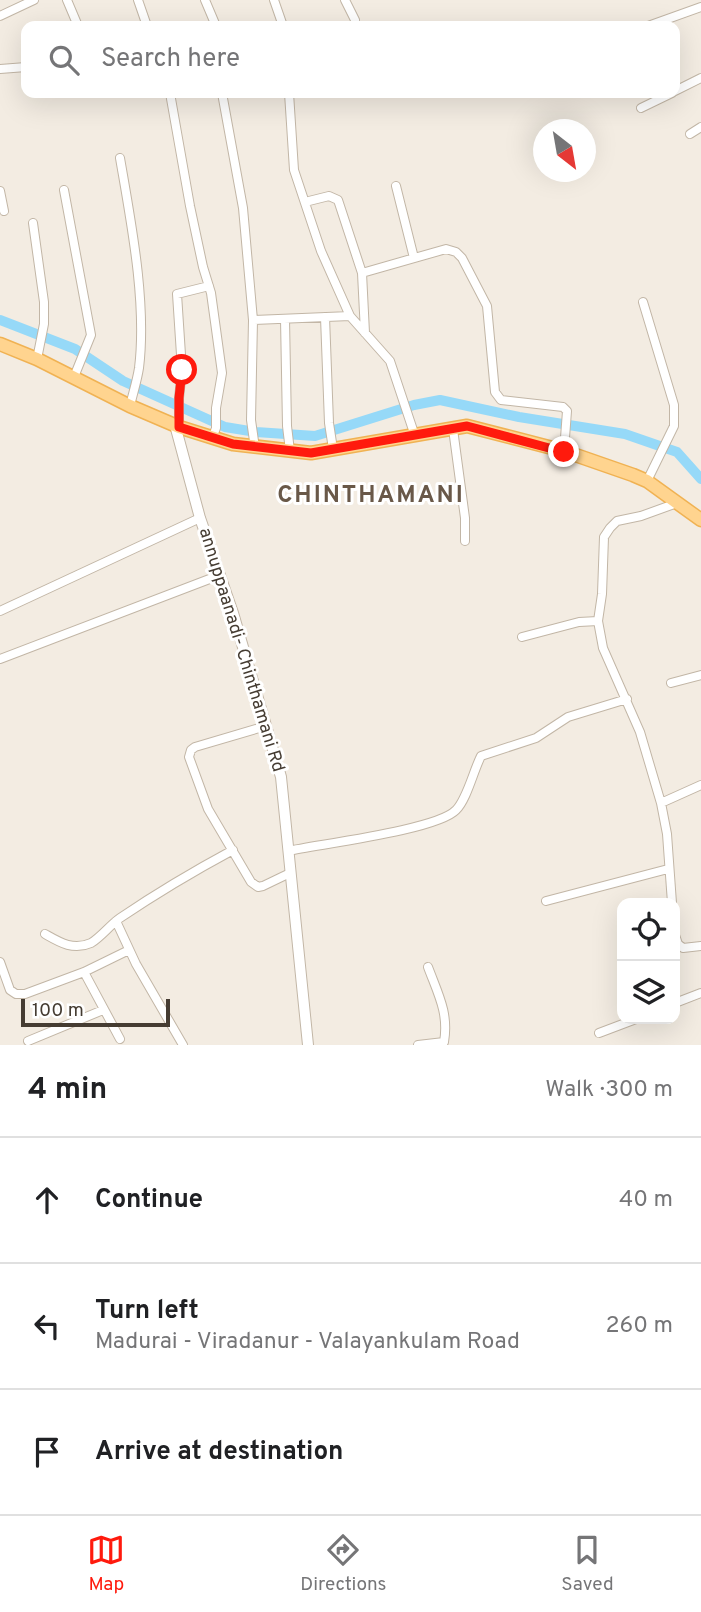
<!DOCTYPE html>
<meta charset="utf-8">
<style>
:root{--surface:#fff;--page:#f2f2f2;--text:#202124;--muted:#757577;--line:#e0e0e0;--accent:#ff1a0d}
body{margin:0;font-family:Overpass,sans-serif;background:var(--page);color:var(--text)}
.controls{position:absolute;right:21px;bottom:21px;display:grid;overflow:hidden;border-radius:14px;box-shadow:0 7px 28px #0002}
.controls button{width:63px;height:63px;display:grid;place-items:center;padding:0;border:0;border-bottom:2px solid var(--line);background:var(--surface);color:var(--text);font:35px sans-serif}
.compass{position:absolute;left:533px;top:119px;width:63px;height:63px;border-radius:50%;background:var(--surface);box-shadow:0 7px 28px #0002;rotate:149deg}
.scale{position:absolute;left:21px;bottom:18px;width:149px;box-sizing:border-box;padding-left:7px;border:4px solid #453c32;border-top:0;font-size:19px;line-height:24px;white-space:nowrap;color:#453c32;-webkit-text-stroke:5px #fff;paint-order:stroke}
.stop{position:absolute;width:21px;height:21px;margin:-16px;border:5px solid #ff1a0d;border-radius:50%;background:#fff}
.stop.end{background:#ff1a0d;border-color:#fff;box-shadow:0 2px 7px #0008}
.list{margin:0;padding:0;list-style:none}
h2{display:flex;justify-content:space-between;align-items:center;height:91px;margin:0;padding:0 28px;font-size:30px}
h2 small{font-size:23px;font-weight:400;color:var(--muted)}
.list li{display:grid;grid-template-columns:46px 1fr auto;gap:21px;align-items:center;box-sizing:border-box;height:126px;padding:0 28px;border-top:2px solid var(--line)}
.list b{display:block;font-size:26px;white-space:nowrap}
.list p{margin:0;font-size:23px;white-space:nowrap;color:var(--muted)}
.list em{font-size:23px;font-style:normal;color:var(--muted)}
.icon{flex:none;width:38px;height:38px;fill:none;stroke:currentColor;stroke-width:2;stroke-linecap:round;stroke-linejoin:round}
.map{position:relative;flex:none;width:701px;height:1045px;overflow:hidden}
.search{position:absolute;background:var(--surface);box-shadow:0 7px 28px #0002;left:21px;right:21px;top:21px;height:77px;display:flex;align-items:center;gap:18px;box-sizing:border-box;padding:0 24px;border-radius:14px;color:var(--muted);font-size:26px}
.sheet{height:469px;background:var(--surface)}
nav{display:flex;justify-content:space-around;align-items:center;box-sizing:border-box;height:98px;border-top:2px solid var(--line);background:var(--surface);font-size:19px;color:var(--muted)}
nav a{display:grid;justify-items:center;gap:4px}
nav .on{color:var(--accent)}
.map>svg:first-child{display:block}
.lines{fill:none;stroke-linecap:round;stroke-linejoin:round}
.canal{stroke:#96d9f8;stroke-width:10}
.minor-casing{stroke:#c2b6a6;stroke-width:10}
.tertiary-casing{stroke:#c2b6a6;stroke-width:12}
.primary-casing{stroke:#f0b253;stroke-width:15}
.minor{stroke:#fff;stroke-width:8}
.tertiary{stroke:#fff;stroke-width:10}
.primary{stroke:#ffd48f;stroke-width:12}
.route{stroke:#ff1a0d;stroke-width:9}
.labels{text-anchor:middle;dominant-baseline:central;stroke-width:6;stroke-linejoin:round;paint-order:stroke}
.street-label{font-size:18px;fill:#453c32;stroke:#fff}
.district-label{font-size:24px;font-weight:bold;letter-spacing:2px;fill:#695848;stroke:#fff}
</style>
<div class="map">
<svg width="701" height="1045" viewBox="0 0 701 1045">
<rect width="100%" height="100%" fill="#f3ece2"/>
<g class="lines">
<path class="canal" d="M 0,320 L 75,349 L 123,381 L 225,427 L 256,432 L 315,436 L 414,405 L 440,400 L 519,417 L 625,434 L 677,452 L 701,479"/>
<defs>
<path id="minor" d="M 67,0 L 78,26
M 138,0 L 147,26
M 205,0 L 216,26
M 274,0 L 283,26
M 345,0 L 355,20
M 0,16 L 34,0
M 648,26 L 701,7
M 0,69 L 26,67
M 675,91 L 701,78
M 170,93 L 190,206 L 203,267 L 211,293 L 215,322 L 222,373 L 216,408 L 216,428 L 212,439
M 222,93 L 243,208 L 253,320
M 289,93 L 294,170 L 321,251 L 350,316 L 390,361 L 415,436
M 641,108 L 672,93
M 690,134 L 701,127
M 120,158 C 131,222 147,303 139,368 C 137,381 133,393 130,406
M 396,186 L 414,258
M 64,190 L 91,335 L 74,377
M 0,191 L 4,211
M 305,202 L 329,196 L 338,200 L 362,273 L 365,333
M 33,223 L 44,302 L 44,324 L 37,359
M 362,273 L 446,249 L 456,252 L 462,258 L 487,306 L 495,392 L 501,400 L 563,407 L 567,411 L 564,451
M 643,302 L 674,405 L 674,426 L 647,481
M 325,317 L 329,423 L 333,449
M 285,319 L 287,426 L 290,451
M 179,427 L 179,398 L 182,370 L 177,294 L 209,286
M 453,429 L 465,518 L 465,541
M 255,448 L 251,420 L 253,320 L 350,316
M 0,611 L 200,518
M 522,637 L 579,622 L 598,621
M 0,659 L 220,575
M 671,683 L 701,675
M 266,726 L 195,747 L 191,750 L 189,757 L 208,809 L 251,882 L 258,887 L 263,886 L 290,873
M 661,803 L 701,785
M 288,851 C 320,844 437,830 456,810 C 467,799 473,772 481,756 L 536,738 L 568,717 L 627,699
M 546,901 L 668,869
M 672,903 L 667,834 L 661,803 L 640,732 L 603,648 L 598,621 L 602,594 L 604,537 L 610,528 L 617,521 L 641,516 L 677,503
M 116,921 L 136,964 L 183,1045
M 45,934 C 59,942 73,951 91,943 C 101,937 110,925 120,918 C 157,893 194,871 233,850
M 675,935 L 678,944 L 683,948 L 701,946
M 0,962 L 10,990 L 16,994 L 25,994 L 84,972 L 129,950
M 84,972 L 120,1039
M 675,1003 L 701,993
M 599,1033 L 636,1019
M 28,1041 L 103,1010
M 418,1045 L 444,1042 C 449,1013 438,994 428,967"/>
<path id="tertiary" d="M 175,425 L 200,518 L 233,613 L 281,777 L 308,1045"/>
<path id="primary" d="M 0,344 L 37,359 L 130,406 L 179,427 L 233,444 L 311,453 L 467,426 L 564,451 L 633,475 L 647,481 L 701,520"/>
</defs>
<use href="#minor" class="minor-casing"/>
<use href="#tertiary" class="tertiary-casing"/>
<use href="#primary" class="primary-casing"/>
<use href="#minor" class="minor"/>
<use href="#tertiary" class="tertiary"/>
<use href="#primary" class="primary"/>
</g>
<g class="lines">
<path class="route" d="M 182,370 L 179,398 L 179,427 L 233,444 L 311,453 L 467,426 L 564,452"/>
</g>
<g class="labels">
<g class="street-label">
<text transform="translate(241 650) rotate(73)">annuppaanadi- Chinthamani Rd</text>
</g>
<g class="district-label">
<text x="371" y="496">CHINTHAMANI</text>
</g>
</g>
</svg>
<div class="controls">
<button><svg class="icon" aria-label="locate" viewBox="0 0 24 24"><circle cx="12" cy="12" r="6"/><path d="M12 2v4M12 18v4M2 12h4M18 12h4"/></svg></button>
<button><svg class="icon" aria-label="layers" viewBox="0 0 24 24"><path d="M12 4l9 5-9 5-9-5zM3 14l9 5 9-5"/></svg></button>
</div>
<svg class="compass" viewBox="-18 -18 36 36"><path d="M0-13l5 13h-10z" fill="#e53935"/><path d="M0 13l5-13h-10z" fill="#757577"/></svg>
<div class="scale">100 m</div>
<div class="stop" style="left:182px;top:370px"></div>
<div class="stop end" style="left:564px;top:452px"></div>
<div class="search"><svg class="icon" aria-label="search" viewBox="0 0 24 24"><circle cx="10" cy="10" r="6"/><path d="M15 15l6 6"/></svg>Search here</div>
</div>
<section class="sheet">
<h2>4 min<small>Walk · 300 m</small></h2>
<ul class="list">
<li><svg class="icon" aria-label="ahead" viewBox="0 0 24 24"><path d="M12 20V5M6 11l6-6 6 6"/></svg><div><b>Continue</b></div><em>40 m</em></li>
<li><svg class="icon" aria-label="left" viewBox="0 0 24 24"><path d="M17 20v-9H6M10 6l-5 5 5 5"/></svg><div><b>Turn left</b><p>Madurai - Viradanur - Valayankulam Road</p></div><em>260 m</em></li>
<li><svg class="icon" aria-label="arrive" viewBox="0 0 24 24"><path d="M6 21V4h12l-3 4 3 4H6"/></svg><div><b>Arrive at destination</b></div></li>
</ul>
</section>
<nav>
<a class="on"><svg class="icon" aria-label="map" viewBox="0 0 24 24"><path d="M3 6l6-2 6 2 6-2v14l-6 2-6-2-6 2zM9 4v14M15 6v14"/></svg>Map</a>
<a><svg class="icon" aria-label="directions" viewBox="0 0 24 24"><path d="M12 3l9 9-9 9-9-9zM9 14v-3h6M13 9l2 2-2 2"/></svg>Directions</a>
<a><svg class="icon" aria-label="saved" viewBox="0 0 24 24"><path d="M7 4h10v16l-5-4-5 4z"/></svg>Saved</a>
</nav>
